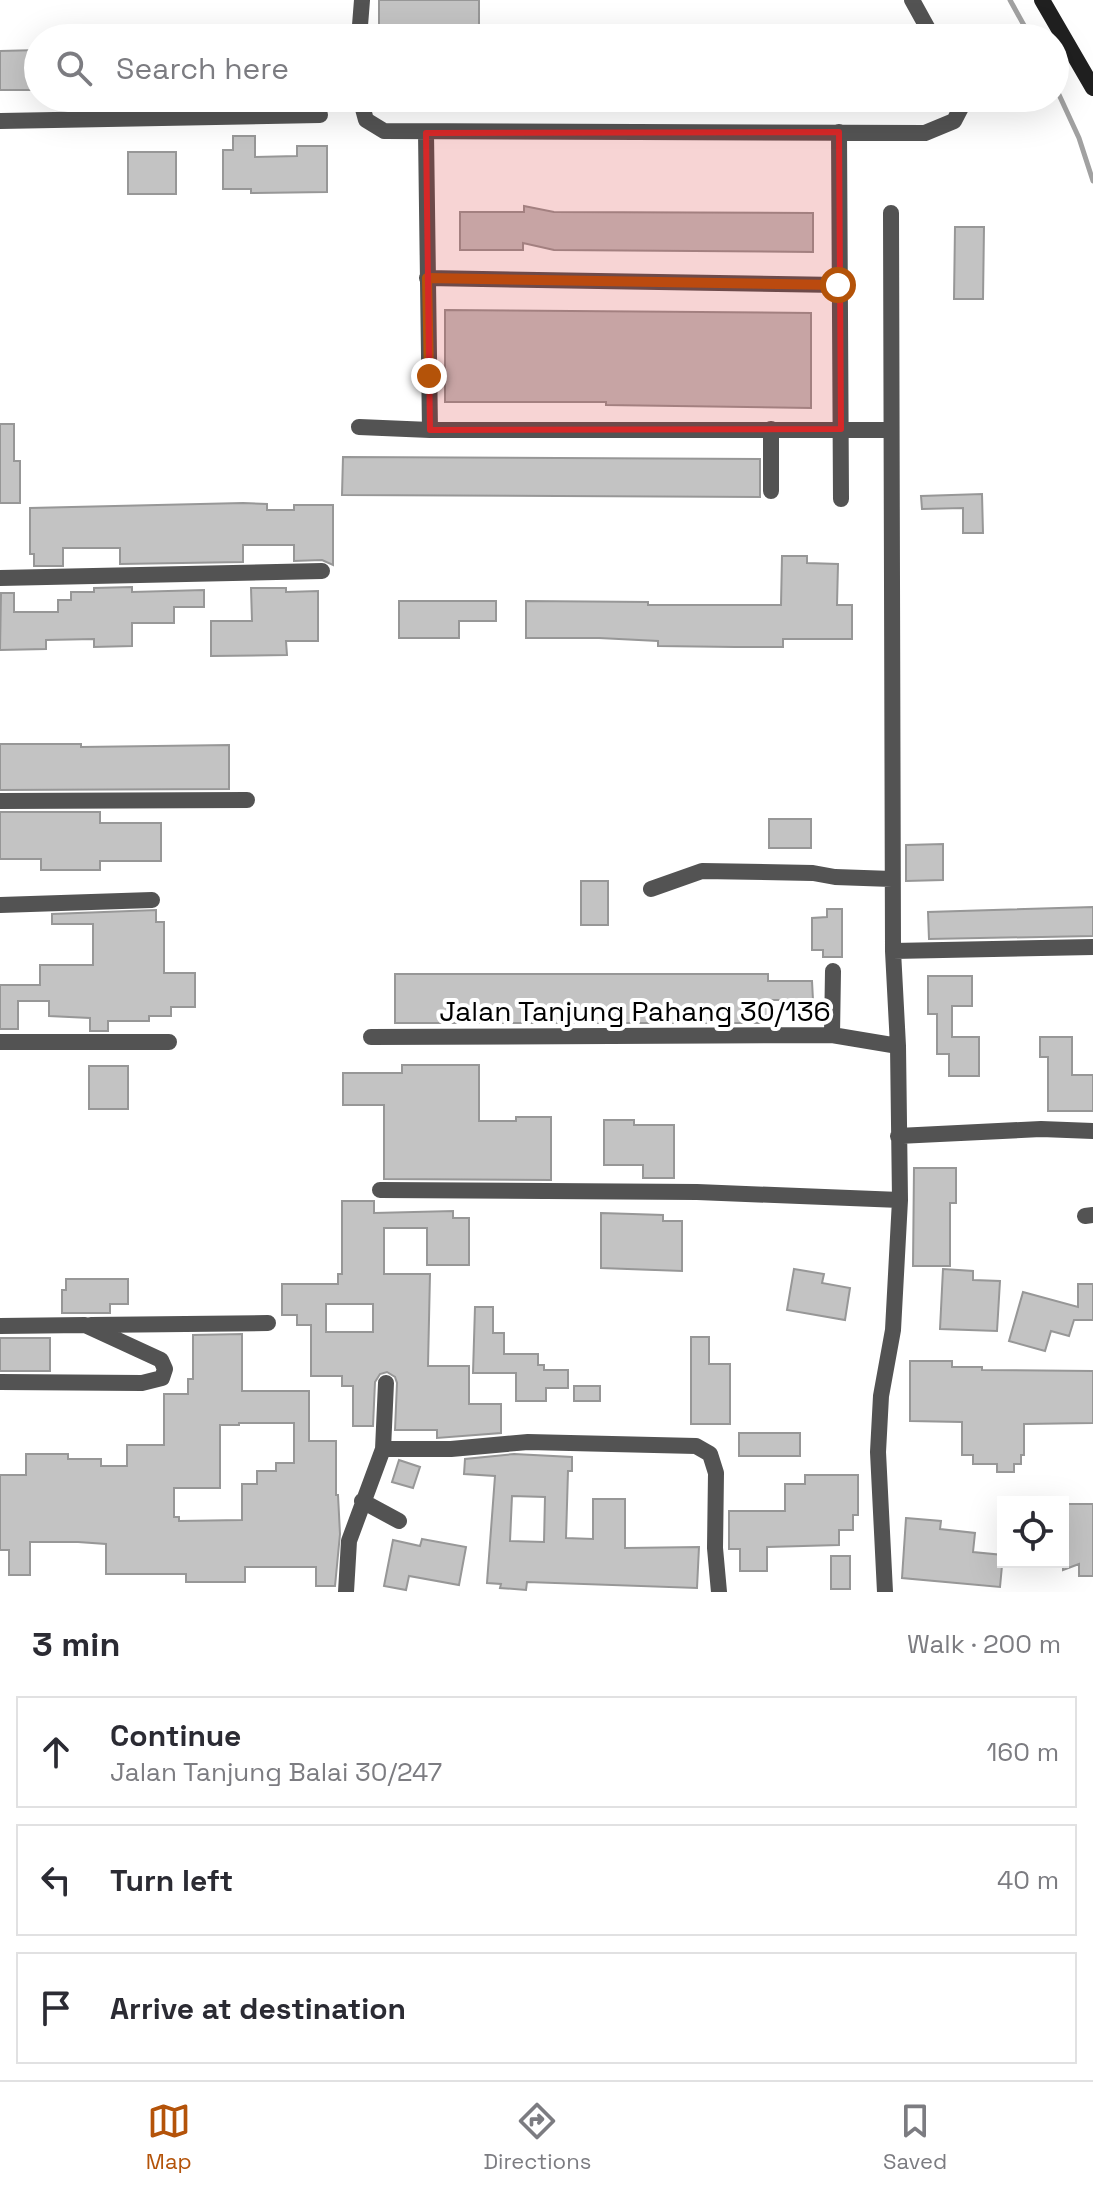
<!DOCTYPE html>
<meta charset="utf-8">
<style>
:root{--surface:#fff;--page:#f7f7f7;--text:#2b2b33;--muted:#7c7c81;--line:#e1e1e2;--accent:#b45309}
body{margin:0;font-family:"Space Grotesk",sans-serif;background:var(--page);color:var(--text)}
.controls{position:absolute;right:24px;bottom:24px;display:grid;overflow:hidden;border-radius:0px;box-shadow:0 8px 32px #0002}
.controls button{width:72px;height:72px;display:grid;place-items:center;padding:0;border:0;border-bottom:2px solid var(--line);background:var(--surface);color:var(--text);font:40px sans-serif}
.stop{position:absolute;width:24px;height:24px;margin:-18px;border:6px solid #b45309;border-radius:50%;background:#fff}
.stop.end{background:#b45309;border-color:#fff;box-shadow:0 2px 8px #0008}
.list{margin:0;padding:0;list-style:none}
h2{display:flex;justify-content:space-between;align-items:center;height:104px;margin:0;padding:0 32px;font-size:34px}
h2 small{font-size:26px;font-weight:400;color:var(--muted)}
.list li{display:grid;grid-template-columns:52px 1fr auto;gap:24px;align-items:center;box-sizing:border-box;height:112px;margin:0 16px 16px;padding:0 16px;border:2px solid var(--line);border-radius:0px}
.list b{display:block;font-size:30px;white-space:nowrap}
.list p{margin:0;font-size:26px;white-space:nowrap;color:var(--muted)}
.list em{font-size:26px;font-style:normal;color:var(--muted)}
.icon{flex:none;width:44px;height:44px;fill:none;stroke:currentColor;stroke-width:2;stroke-linecap:round;stroke-linejoin:round}
.map{position:relative;flex:none;width:1093px;height:1592px;overflow:hidden}
.search{position:absolute;background:var(--surface);box-shadow:0 8px 32px #0002;left:24px;right:24px;top:24px;height:88px;display:flex;align-items:center;gap:20px;box-sizing:border-box;padding:0 28px;border-radius:44px;color:var(--muted);font-size:30px}
.sheet{height:488px;background:var(--surface)}
nav{display:flex;justify-content:space-around;align-items:center;box-sizing:border-box;height:112px;border-top:2px solid var(--line);background:var(--surface);font-size:22px;color:var(--muted)}
nav a{display:grid;justify-items:center;gap:4px}
nav .on{color:var(--accent)}
.map>svg:first-child{display:block}
.lines{fill:none;stroke-linecap:round;stroke-linejoin:round}
.stream{stroke:#a1a1a1;stroke-width:5}
.building{fill:#c3c3c3;stroke:#979797;stroke-width:2;fill-rule:evenodd}
.minor{stroke:#535353;stroke-width:16}
.secondary{stroke:#202020;stroke-width:16}
.route{stroke:#b45309;stroke-width:10}
.marked{fill:#d62828;fill-opacity:0.2;stroke:#d62828;stroke-width:6;stroke-linejoin:round}
.labels{text-anchor:middle;dominant-baseline:central;stroke-width:8;stroke-linejoin:round;paint-order:stroke}
.street-label{font-size:28px;fill:#000;stroke:#fff}
</style>
<div class="map">
<svg width="1093" height="1592" viewBox="0 0 1093 1592">
<rect width="100%" height="100%" fill="#fff"/>
<g class="lines">
<path class="stream" d="M 1010,0 L 1031,38
M 1055,86 L 1079,138 L 1093,181"/>
</g>
<path class="building" d="M 379,0 L 479,0 L 479,38 L 379,38 Z
M 38,50 L 38,90 L 0,90 L 0,51 Z
M 233,136 L 255,136 L 255,157 L 297,156 L 297,146 L 327,146 L 327,192 L 251,193 L 251,189 L 223,189 L 223,150 L 233,150 Z
M 128,152 L 176,152 L 176,194 L 128,194 Z
M 524,206 L 554,212 L 813,213 L 813,252 L 554,250 L 523,243 L 523,250 L 460,250 L 460,212 L 524,212 Z
M 955,227 L 984,227 L 983,299 L 954,299 Z
M 445,310 L 811,313 L 811,408 L 606,405 L 606,402 L 445,402 Z
M 0,424 L 14,424 L 14,461 L 20,461 L 20,503 L 0,503 Z
M 343,457 L 760,459 L 760,497 L 342,495 Z
M 982,494 L 983,533 L 963,533 L 963,508 L 922,509 L 921,496 Z
M 243,503 L 267,504 L 267,510 L 294,510 L 294,505 L 333,505 L 333,565 L 322,560 L 294,561 L 294,545 L 243,545 L 243,562 L 120,564 L 120,548 L 63,548 L 63,566 L 34,566 L 34,554 L 30,554 L 30,508 Z
M 782,556 L 807,556 L 807,563 L 838,564 L 837,605 L 852,605 L 852,639 L 783,639 L 783,647 L 735,647 L 658,646 L 658,641 L 599,638 L 526,638 L 526,601 L 648,602 L 648,605 L 781,605 Z
M 132,587 L 132,592 L 204,590 L 204,607 L 174,607 L 174,623 L 132,623 L 132,646 L 94,647 L 94,639 L 46,640 L 46,649 L 0,650 L 1,593 L 14,593 L 14,612 L 58,612 L 58,600 L 71,600 L 71,592 L 94,592 L 94,588 Z
M 251,588 L 286,588 L 286,592 L 318,591 L 318,641 L 286,641 L 287,655 L 211,656 L 211,621 L 252,621 Z
M 399,601 L 496,601 L 496,621 L 459,621 L 459,638 L 399,638 Z
M 0,744 L 81,744 L 81,747 L 229,745 L 229,789 L 0,790 Z
M 0,812 L 100,812 L 100,823 L 161,823 L 161,861 L 100,861 L 100,870 L 41,870 L 41,859 L 0,859 Z
M 769,819 L 811,819 L 811,848 L 769,848 Z
M 943,844 L 943,880 L 906,881 L 906,845 Z
M 581,881 L 608,881 L 608,925 L 581,925 Z
M 1093,907 L 1093,936 L 929,939 L 928,912 Z
M 827,909 L 842,909 L 842,957 L 823,957 L 823,950 L 812,950 L 812,918 L 827,917 Z
M 156,910 L 156,922 L 164,922 L 164,973 L 195,973 L 195,1007 L 171,1007 L 171,1016 L 149,1016 L 149,1021 L 108,1021 L 108,1031 L 90,1031 L 90,1018 L 49,1016 L 49,1001 L 18,1001 L 18,1029 L 0,1029 L 0,985 L 40,985 L 40,965 L 93,965 L 93,924 L 52,924 L 52,914 Z
M 395,974 L 768,974 L 768,981 L 812,981 L 813,1000 L 768,1000 L 768,1023 L 395,1023 Z
M 928,976 L 972,976 L 972,1006 L 952,1006 L 952,1037 L 979,1037 L 979,1076 L 949,1076 L 949,1054 L 937,1054 L 937,1014 L 928,1014 Z
M 1040,1037 L 1072,1037 L 1072,1075 L 1093,1075 L 1093,1111 L 1048,1111 L 1048,1057 L 1040,1057 Z
M 402,1065 L 479,1065 L 479,1121 L 516,1121 L 516,1117 L 551,1117 L 551,1180 L 384,1179 L 384,1105 L 343,1105 L 343,1073 L 402,1073 Z
M 89,1066 L 128,1066 L 128,1109 L 89,1109 Z
M 604,1120 L 634,1120 L 634,1125 L 674,1125 L 674,1178 L 643,1178 L 643,1165 L 604,1165 Z
M 914,1168 L 956,1168 L 956,1203 L 950,1203 L 950,1266 L 913,1266 Z
M 342,1201 L 374,1201 L 374,1213 L 453,1211 L 453,1218 L 469,1218 L 469,1265 L 427,1265 L 427,1228 L 384,1228 L 384,1274 L 430,1274 L 428,1366 L 469,1366 L 469,1404 L 501,1404 L 501,1433 L 437,1438 L 437,1430 L 395,1430 L 397,1383 L 395,1377 L 387,1372 L 380,1374 L 375,1382 L 373,1426 L 353,1426 L 353,1386 L 342,1386 L 342,1376 L 311,1376 L 311,1325 L 297,1325 L 297,1315 L 282,1315 L 282,1284 L 338,1284 L 338,1274 L 342,1274 ZM 326,1304 L 373,1304 L 373,1332 L 326,1332 Z
M 601,1213 L 663,1215 L 663,1221 L 682,1221 L 682,1271 L 601,1268 Z
M 794,1269 L 824,1274 L 822,1283 L 850,1288 L 845,1320 L 787,1310 Z
M 943,1269 L 973,1271 L 973,1280 L 1000,1281 L 997,1331 L 940,1329 Z
M 66,1279 L 128,1279 L 128,1304 L 110,1304 L 110,1313 L 62,1313 L 62,1290 L 66,1290 Z
M 1078,1284 L 1093,1284 L 1093,1320 L 1074,1320 L 1069,1336 L 1051,1331 L 1045,1351 L 1009,1341 L 1023,1292 L 1078,1307 Z
M 475,1307 L 493,1307 L 493,1333 L 504,1333 L 504,1354 L 538,1354 L 538,1365 L 544,1365 L 544,1370 L 568,1370 L 568,1388 L 546,1388 L 546,1401 L 516,1401 L 516,1373 L 473,1373 Z
M 242,1334 L 242,1391 L 309,1391 L 309,1441 L 336,1441 L 336,1495 L 338,1495 L 340,1534 L 335,1586 L 316,1586 L 316,1567 L 245,1567 L 245,1582 L 186,1582 L 186,1574 L 106,1574 L 106,1544 L 78,1542 L 30,1542 L 30,1575 L 9,1575 L 9,1550 L 0,1550 L 0,1475 L 26,1475 L 26,1454 L 68,1454 L 68,1459 L 101,1459 L 101,1466 L 127,1466 L 127,1445 L 164,1445 L 164,1394 L 188,1394 L 188,1379 L 193,1379 L 193,1335 ZM 239,1423 L 294,1423 L 294,1463 L 276,1463 L 276,1471 L 257,1471 L 257,1484 L 242,1484 L 242,1520 L 179,1521 L 179,1517 L 174,1517 L 174,1488 L 220,1488 L 220,1425 L 239,1425 Z
M 691,1337 L 709,1337 L 709,1364 L 730,1364 L 730,1424 L 691,1424 Z
M 0,1338 L 50,1338 L 50,1371 L 0,1371 Z
M 910,1361 L 952,1361 L 952,1367 L 982,1367 L 982,1370 L 1093,1371 L 1093,1423 L 1024,1424 L 1024,1455 L 1021,1455 L 1021,1464 L 1014,1464 L 1014,1472 L 997,1472 L 997,1464 L 973,1464 L 973,1455 L 962,1455 L 962,1422 L 910,1421 Z
M 574,1386 L 600,1386 L 600,1401 L 574,1401 Z
M 739,1433 L 800,1433 L 800,1456 L 739,1456 Z
M 514,1454 L 572,1457 L 572,1471 L 568,1471 L 566,1538 L 593,1539 L 593,1499 L 625,1499 L 625,1548 L 699,1547 L 697,1588 L 527,1582 L 526,1590 L 500,1588 L 501,1584 L 487,1583 L 495,1476 L 464,1474 L 465,1459 ZM 512,1496 L 545,1497 L 544,1542 L 510,1541 Z
M 399,1460 L 420,1467 L 413,1488 L 392,1482 Z
M 805,1475 L 858,1475 L 858,1515 L 853,1515 L 853,1530 L 839,1530 L 839,1545 L 767,1547 L 767,1571 L 740,1571 L 740,1549 L 729,1549 L 729,1511 L 785,1511 L 785,1484 L 805,1484 Z
M 1063,1504 L 1093,1504 L 1093,1576 L 1079,1576 L 1079,1564 L 1063,1570 Z
M 906,1518 L 941,1521 L 940,1529 L 975,1533 L 973,1552 L 1003,1555 L 1000,1587 L 902,1578 Z
M 422,1539 L 466,1547 L 459,1585 L 409,1576 L 406,1590 L 384,1586 L 393,1540 L 420,1546 Z
M 831,1556 L 850,1556 L 850,1589 L 831,1589 Z"/>
<g class="lines">
<path class="minor" d="M 912,0 L 933,38
M 359,38 L 362,0
M 360,98 L 366,120 L 384,131 L 925,133 L 954,121 L 966,98
M 0,121 L 320,115
M 839,132 L 841,499
M 426,133 L 430,430
M 427,278 L 838,285
M 359,427 L 430,430 L 891,430
M 771,429 L 771,491
M 0,578 L 322,571
M 0,801 L 247,800
M 651,889 L 702,871 L 813,873 L 835,877 L 892,879
M 0,905 L 152,900
M 893,951 L 1093,947
M 832,1035 L 833,971
M 371,1037 L 832,1035 L 898,1046
M 0,1042 L 169,1042
M 898,1136 L 1041,1129 L 1093,1131
M 380,1190 L 697,1192 L 900,1200
M 1085,1216 L 1093,1215
M 91,1325 L 268,1323
M 0,1326 L 85,1325 L 161,1360 L 165,1369 L 162,1378 L 142,1383 L 0,1382
M 383,1449 L 451,1449 L 528,1442 L 696,1446 L 710,1454 L 716,1473 L 715,1548 L 719,1592
M 362,1501 L 399,1521
M 346,1592 L 349,1541 L 383,1449 L 386,1383
M 885,1592 L 878,1452 L 881,1396 L 893,1330 L 900,1200 L 898,1046 L 893,951 L 891,213"/>
<path class="secondary" d="M 1042,0 L 1093,88"/>
</g>
<g class="lines">
<path class="route" d="M 429,376 L 427,278 L 838,285"/>
</g>
<path class="marked" d="M 839,132 L 841,429 L 430,430 L 426,133 Z"/>
<g class="labels">
<g class="street-label">
<text x="635" y="1011">Jalan Tanjung Pahang 30/136</text>
</g>
</g>
</svg>
<div class="controls">
<button><svg class="icon" aria-label="locate" viewBox="0 0 24 24"><circle cx="12" cy="12" r="6"/><path d="M12 2v4M12 18v4M2 12h4M18 12h4"/></svg></button>
</div>
<div class="stop" style="left:838px;top:285px"></div>
<div class="stop end" style="left:429px;top:376px"></div>
<div class="search"><svg class="icon" aria-label="search" viewBox="0 0 24 24"><circle cx="10" cy="10" r="6"/><path d="M15 15l6 6"/></svg>Search here</div>
</div>
<section class="sheet">
<h2>3 min<small>Walk · 200 m</small></h2>
<ul class="list">
<li><svg class="icon" aria-label="ahead" viewBox="0 0 24 24"><path d="M12 20V5M6 11l6-6 6 6"/></svg><div><b>Continue</b><p>Jalan Tanjung Balai 30/247</p></div><em>160 m</em></li>
<li><svg class="icon" aria-label="left" viewBox="0 0 24 24"><path d="M17 20v-9H6M10 6l-5 5 5 5"/></svg><div><b>Turn left</b></div><em>40 m</em></li>
<li><svg class="icon" aria-label="arrive" viewBox="0 0 24 24"><path d="M6 21V4h12l-3 4 3 4H6"/></svg><div><b>Arrive at destination</b></div></li>
</ul>
</section>
<nav>
<a class="on"><svg class="icon" aria-label="map" viewBox="0 0 24 24"><path d="M3 6l6-2 6 2 6-2v14l-6 2-6-2-6 2zM9 4v14M15 6v14"/></svg>Map</a>
<a><svg class="icon" aria-label="directions" viewBox="0 0 24 24"><path d="M12 3l9 9-9 9-9-9zM9 14v-3h6M13 9l2 2-2 2"/></svg>Directions</a>
<a><svg class="icon" aria-label="saved" viewBox="0 0 24 24"><path d="M7 4h10v16l-5-4-5 4z"/></svg>Saved</a>
</nav>
